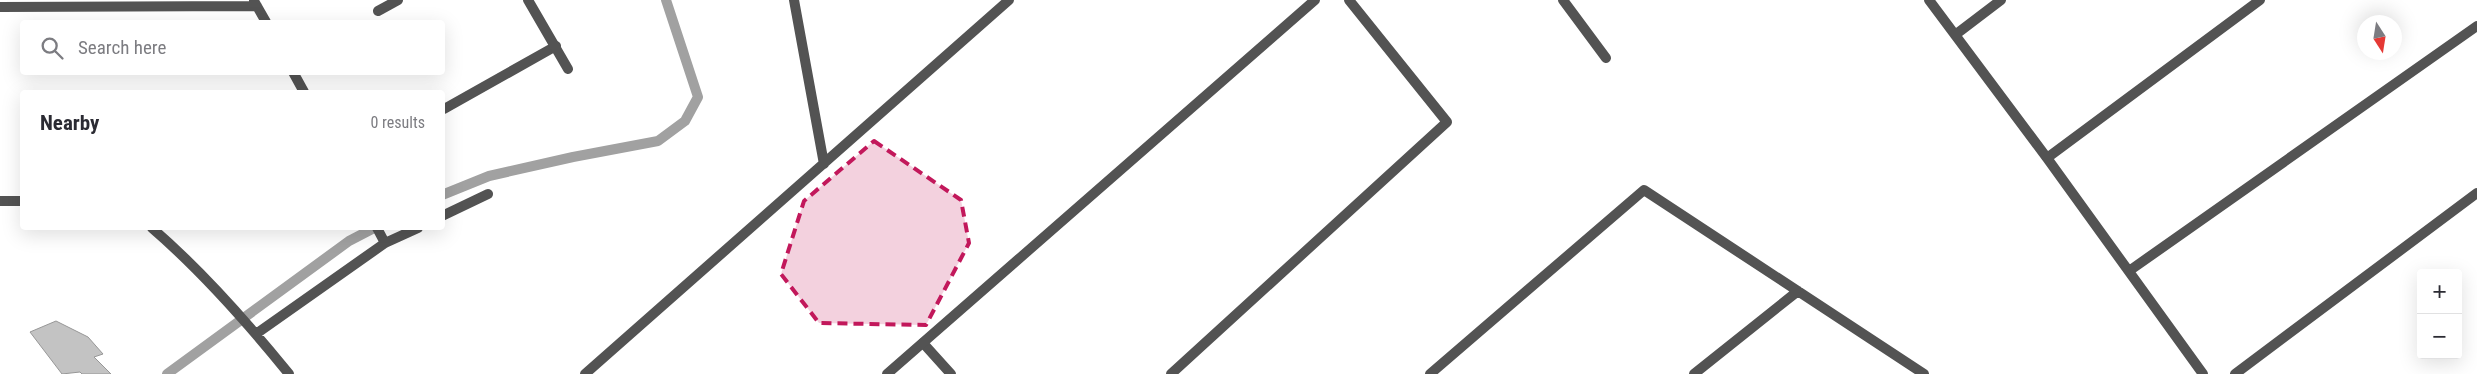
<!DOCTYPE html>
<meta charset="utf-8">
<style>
:root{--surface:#fff;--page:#f7f7f7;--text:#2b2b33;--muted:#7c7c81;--line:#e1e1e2}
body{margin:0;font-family:"Roboto Condensed",sans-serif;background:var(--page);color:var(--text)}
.controls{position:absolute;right:15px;bottom:15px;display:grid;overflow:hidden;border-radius:5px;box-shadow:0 5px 20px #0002}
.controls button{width:45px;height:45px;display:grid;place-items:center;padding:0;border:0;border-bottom:1px solid var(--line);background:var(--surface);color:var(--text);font:25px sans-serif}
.compass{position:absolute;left:2357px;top:15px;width:45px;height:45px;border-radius:50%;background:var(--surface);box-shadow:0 5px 20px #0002;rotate:168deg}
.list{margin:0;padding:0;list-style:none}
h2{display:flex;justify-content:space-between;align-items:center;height:65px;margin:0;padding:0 20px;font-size:21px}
h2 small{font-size:16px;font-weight:400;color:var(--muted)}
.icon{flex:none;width:28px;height:28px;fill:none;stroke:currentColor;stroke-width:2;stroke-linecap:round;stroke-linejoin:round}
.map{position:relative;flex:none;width:2477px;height:374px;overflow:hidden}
.search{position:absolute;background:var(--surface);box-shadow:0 5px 20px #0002;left:20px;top:20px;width:425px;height:55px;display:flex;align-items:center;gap:12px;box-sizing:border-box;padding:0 18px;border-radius:5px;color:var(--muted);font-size:19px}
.panel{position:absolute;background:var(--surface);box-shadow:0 5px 20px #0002;left:20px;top:90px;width:425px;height:140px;border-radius:5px}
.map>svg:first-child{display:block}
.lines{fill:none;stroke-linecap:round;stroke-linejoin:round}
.stream{stroke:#a1a1a1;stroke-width:10}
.building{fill:#c3c3c3;stroke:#979797}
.lane{stroke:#535353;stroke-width:10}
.street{stroke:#535353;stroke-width:10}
.marked{fill:#c2185b;fill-opacity:0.2;stroke:#c2185b;stroke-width:4;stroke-dasharray:10 6;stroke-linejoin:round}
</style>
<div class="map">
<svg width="2477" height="374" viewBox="0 0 2477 374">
<rect width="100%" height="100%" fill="#fff"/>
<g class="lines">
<path class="stream" d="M 442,195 L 489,176 L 573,157 L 658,141 L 685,121 L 698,97 L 666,0
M 167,374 L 349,241 L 374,228"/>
</g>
<path class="building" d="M 56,321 L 88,337 L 103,354 L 94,357 L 111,374 L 82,374 L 80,372 L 62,374 L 30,332 Z"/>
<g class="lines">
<path class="lane" d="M 378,11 L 398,0
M 444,109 L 556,46
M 923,343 L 951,374"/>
<path class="street" d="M 528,0 L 568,69
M 794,0 L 824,164
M 1563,0 L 1606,58
M 1929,0 L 2047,158 L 2203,374
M 254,1 L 266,22
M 0,7 L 257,6
M 1955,35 L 2001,0
M 293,72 L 304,92
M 2047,158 L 2260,0
M 0,201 L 22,201
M 442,216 L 488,194
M 152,228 C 203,272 247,322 289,374
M 377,228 L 385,243
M 2129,271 L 2477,26
M 256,334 L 385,243 L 418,228
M 585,374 L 1009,0
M 887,374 L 1315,0
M 1171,374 L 1447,122 L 1349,0
M 1430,374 L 1644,190 L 1924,374
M 1694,374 L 1798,291
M 2235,374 L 2477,193"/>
</g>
<path class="marked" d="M 874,141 L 961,200 L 969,243 L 926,325 L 819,323 L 781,274 L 804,201 Z"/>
</svg>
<div class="controls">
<button>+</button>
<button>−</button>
</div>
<svg class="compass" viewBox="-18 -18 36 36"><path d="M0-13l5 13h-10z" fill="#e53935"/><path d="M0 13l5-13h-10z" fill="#7c7c81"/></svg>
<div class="search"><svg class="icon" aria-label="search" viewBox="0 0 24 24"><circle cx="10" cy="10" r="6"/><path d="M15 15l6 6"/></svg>Search here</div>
<section class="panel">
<h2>Nearby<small>0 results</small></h2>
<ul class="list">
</ul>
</section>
</div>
